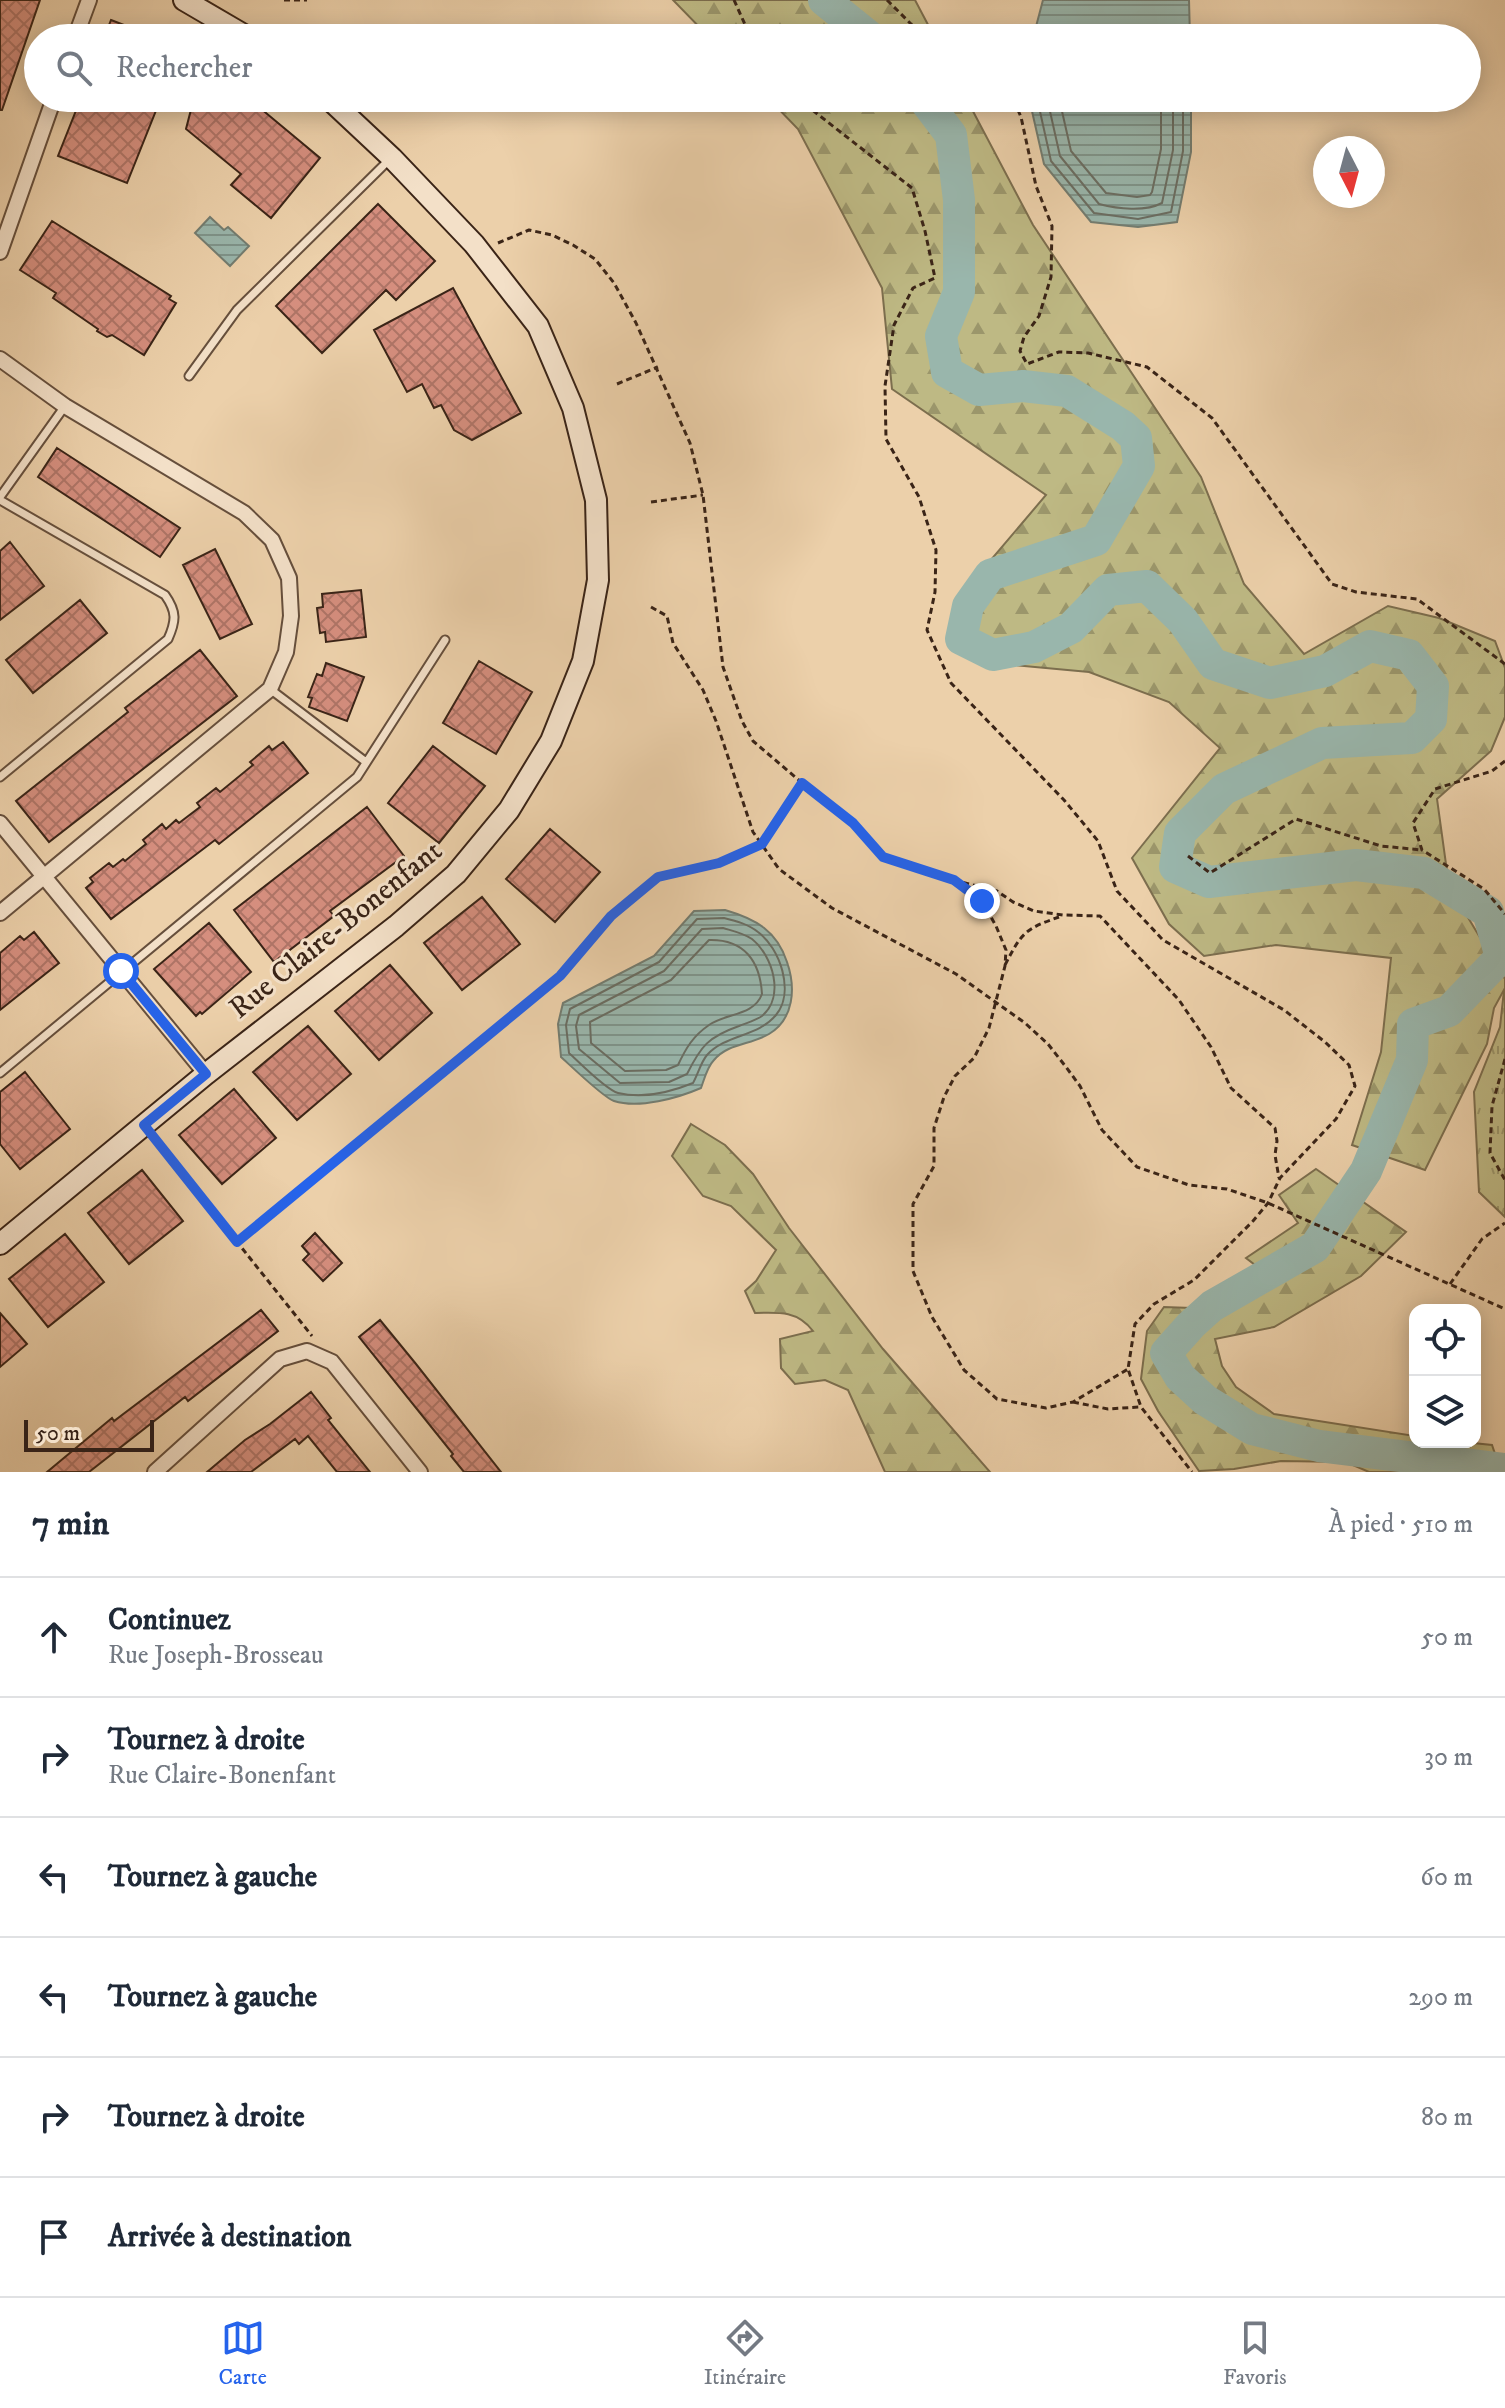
<!DOCTYPE html>
<html lang="fr">
<meta charset="utf-8">
<style>
:root{--surface:#fff;--page:#f2f2f3;--text:#1f2937;--muted:#747a83;--line:#e0e1e3;--accent:#2563eb}
body{margin:0;font-family:"IM FELL DW Pica",serif;background:var(--page);color:var(--text)}
.controls{position:absolute;right:24px;bottom:24px;display:grid;overflow:hidden;border-radius:16px;box-shadow:0 4px 20px #0003}
.controls button{width:72px;height:72px;display:grid;place-items:center;padding:0;border:0;border-bottom:2px solid var(--line);background:var(--surface);color:var(--text);font:40px sans-serif}
.compass{position:absolute;left:1313px;top:136px;width:72px;height:72px;border-radius:50%;background:var(--surface);box-shadow:0 4px 20px #0003;rotate:174deg}
.scale{position:absolute;left:24px;bottom:20px;width:130px;box-sizing:border-box;padding-left:8px;border:4px solid #3a2417;border-top:0;font-size:22px;line-height:28px;white-space:nowrap;color:#3a2417;-webkit-text-stroke:6px #f3e0c8;paint-order:stroke}
.stop{position:absolute;width:24px;height:24px;margin:-18px;border:6px solid #2563eb;border-radius:50%;background:#fff}
.stop.end{background:#2563eb;border-color:#fff;box-shadow:0 2px 8px #0008}
.list{margin:0;padding:0;list-style:none}
h2{display:flex;justify-content:space-between;align-items:center;height:104px;margin:0;padding:0 32px;font-size:34px}
h2 small{font-size:26px;font-weight:400;color:var(--muted)}
.list li{display:grid;grid-template-columns:52px 1fr auto;gap:24px;align-items:center;box-sizing:border-box;height:120px;padding:0 32px;border-top:2px solid var(--line)}
.list b{display:block;font-size:30px;white-space:nowrap}
.list p{margin:0;font-size:26px;white-space:nowrap;color:var(--muted)}
.list em{font-size:26px;font-style:normal;color:var(--muted)}
.icon{flex:none;width:44px;height:44px;fill:none;stroke:currentColor;stroke-width:2;stroke-linecap:round;stroke-linejoin:round}
.map{position:relative;flex:none;width:1505px;height:1472px;overflow:hidden}
.search{position:absolute;background:var(--surface);box-shadow:0 4px 20px #0003;left:24px;right:24px;top:24px;height:88px;display:flex;align-items:center;gap:20px;box-sizing:border-box;padding:0 28px;border-radius:44px;color:var(--muted);font-size:30px}
.sheet{height:824px;background:var(--surface)}
nav{display:flex;justify-content:space-around;align-items:center;box-sizing:border-box;height:112px;border-top:2px solid var(--line);background:var(--surface);font-size:22px;color:var(--muted)}
nav a{display:grid;justify-items:center;gap:4px}
nav .on{color:var(--accent)}
.map>svg:first-child{display:block}
.grass{fill:url(#grass-tufts);stroke:#7c6e4e;stroke-width:2}
.forest{fill:url(#forest-firs);stroke:#7c6e4e;stroke-width:2}
.water{fill:url(#water-rules);stroke:#737c70;stroke-width:2}
.lines{fill:none;stroke-linecap:round;stroke-linejoin:round}
.shore{stroke:#6a6d62;stroke-width:2}
.river{stroke:#99b6ac;stroke-width:32}
.building{fill:url(#building-cross-hatch);stroke:#3a2417;stroke-width:2}
.lane-casing{stroke:#664f3c;stroke-width:11}
.street-casing{stroke:#664f3c;stroke-width:18}
.secondary-casing{stroke:#3a2417;stroke-width:24}
.path{stroke:#3a2417;stroke-width:3;stroke-dasharray:6 4;stroke-linecap:butt}
.lane{stroke:#f3e0c8;stroke-width:7}
.street{stroke:#f3e0c8;stroke-width:14}
.secondary{stroke:#f3e0c8;stroke-width:20}
.route{stroke:#2563eb;stroke-width:10}
.labels{text-anchor:middle;dominant-baseline:central;stroke-width:6;stroke-linejoin:round;paint-order:stroke}
.street-label{font-size:30px;fill:#3a2417;stroke:#f3e0c8}
</style>
<div class="map">
<svg width="1505" height="1472" viewBox="0 0 1505 1472">
<defs>
<pattern id="grass-tufts" width="24" height="20" patternUnits="userSpaceOnUse" patternTransform="scale(2)"><rect width="24" height="20" fill="#beb984"/><path d="M3 7l-1-3M5 7V3M7 7l1-3M15 17l-1-3M17 17v-4M19 17l1-3" fill="none" stroke="#9b966b"/></pattern>
<pattern id="forest-firs" width="22" height="20" patternUnits="userSpaceOnUse" patternTransform="scale(2)"><rect width="22" height="20" fill="#beb984"/><path d="M5 1l3.5 6h-7zM16 11l3.5 6h-7z" fill="#9b966b"/></pattern>
<pattern id="water-rules" width="6" height="5" patternUnits="userSpaceOnUse" patternTransform="scale(2)"><rect width="6" height="5" fill="#99b6ac"/><path d="M0 2.5h6" fill="none" stroke="#7e948b"/></pattern>
<pattern id="building-cross-hatch" width="8" height="8" patternUnits="userSpaceOnUse" patternTransform="scale(2)"><rect width="8" height="8" fill="#d58e7e"/><path d="M0 0l8 8M0 8l8-8" fill="none" stroke="#ae7466"/></pattern>
</defs>
<rect width="100%" height="100%" fill="#ecd0aa"/>
<filter id="stains"><feTurbulence type="fractalNoise" baseFrequency=".0025" numOctaves="4"/><feColorMatrix values="0 0 0 0 .2 0 0 0 0 .09 0 0 0 0 .02 0 0 0 .5 -.17"/></filter>
<radialGradient id="worn" r=".72"><stop offset=".6" stop-color="#630" stop-opacity="0"/><stop offset="1" stop-color="#630" stop-opacity=".3"/></radialGradient>
<path class="grass" d="M 1505,981 L 1505,1217 L 1479,1192 L 1474,1092 L 1500,1027 Z"/>
<path class="forest" d="M 673,0 L 915,0 L 935,38 L 710,38 Z
M 768,98 L 966,98 L 1033,225 L 1201,477 L 1244,584 L 1304,654 L 1388,606 L 1439,618 L 1495,641 L 1505,668 L 1505,717 L 1491,751 L 1437,799 L 1449,886 L 1505,979 L 1505,988 L 1494,1008 L 1487,1044 L 1425,1170 L 1352,1145 L 1381,1052 L 1391,958 L 1276,945 L 1204,956 L 1169,924 L 1132,858 L 1220,748 L 1169,702 L 1089,672 L 982,662 L 956,601 L 1046,495 L 892,389 L 882,288 L 798,129 Z
M 691,1124 L 725,1145 L 753,1174 L 789,1228 L 883,1349 L 990,1472 L 885,1472 L 848,1390 L 825,1380 L 795,1384 L 781,1368 L 780,1339 L 813,1331 C 798,1311 780,1312 755,1313 L 745,1291 L 756,1281 L 776,1250 L 731,1206 L 703,1196 L 672,1156 Z
M 1316,1169 L 1406,1232 L 1361,1276 L 1274,1327 L 1215,1339 L 1222,1366 L 1236,1387 L 1274,1414 L 1415,1436 L 1415,1442 L 1463,1442 L 1492,1445 L 1501,1472 L 1369,1472 L 1346,1462 L 1281,1461 L 1234,1469 L 1199,1471 L 1158,1411 L 1141,1379 L 1147,1331 L 1164,1307 L 1192,1308 L 1255,1265 L 1246,1258 L 1298,1223 L 1279,1195 Z"/>
<path class="water" d="M 1043,0 L 1189,0 L 1190,38 L 1033,38 Z
M 1029,98 L 1191,98 L 1191,152 L 1177,222 L 1138,227 L 1091,222 L 1044,164 Z
M 210,217 L 224,230 L 228,227 L 249,246 L 230,266 L 195,233 Z
M 725,910 C 756,919 777,931 787,962 C 796,988 794,1019 769,1034 C 751,1045 728,1043 714,1060 C 707,1067 704,1080 701,1088 C 678,1098 639,1109 614,1101 C 604,1098 571,1066 561,1057 L 558,1024 L 563,1003 L 654,956 L 694,911 Z"/>
<g class="lines">
<path class="shore" d="M 1037,98 L 1051,161 L 1094,213 L 1138,219 L 1171,212 L 1183,151 L 1183,98
M 1047,98 L 1060,156 L 1099,204 C 1118,209 1145,212 1162,203 L 1173,150 L 1173,98
M 1059,98 L 1071,151 L 1106,193 L 1137,197 L 1150,195 L 1152,192 L 1161,149 L 1161,98
M 724,918 C 736,921 748,924 758,932 C 780,948 795,992 776,1015 C 758,1037 726,1034 707,1055 C 701,1062 698,1074 693,1083 C 671,1092 643,1099 618,1093 C 606,1090 579,1062 569,1053 L 566,1025 L 570,1009 L 659,962 L 697,919 Z
M 723,928 C 733,931 743,933 752,939 C 773,956 785,997 762,1016 C 755,1021 746,1023 739,1026 C 708,1037 701,1046 687,1074 L 669,1082 L 620,1083 L 579,1049 L 576,1026 L 579,1015 L 664,971 L 702,929 Z
M 709,940 C 744,939 760,961 762,994 C 754,1016 726,1013 709,1025 C 693,1036 686,1048 678,1065 L 666,1070 L 625,1071 L 591,1043 L 590,1022 L 671,980 Z"/>
<path class="river" d="M 824,0 L 871,38
M 923,98 L 951,135 L 959,200 L 959,292 L 941,336 L 947,372 L 979,390 L 1023,386 L 1067,391 L 1123,426 L 1136,438 L 1139,466 L 1096,540 L 990,575 L 968,606 L 961,639 L 993,655 L 1034,647 L 1071,628 L 1108,590 L 1147,586 L 1183,621 L 1213,664 L 1270,683 L 1325,671 L 1370,646 L 1409,655 L 1433,686 L 1431,719 L 1412,738 L 1322,743 L 1224,789 L 1180,833 L 1175,867 L 1209,882 L 1356,865 L 1424,873 L 1488,912 L 1501,957 L 1449,1011 L 1413,1024 L 1412,1060 L 1366,1171 L 1315,1247 L 1212,1306 L 1191,1325 L 1166,1353 L 1180,1377 L 1205,1400 L 1252,1429 L 1319,1446 L 1505,1469"/>
</g>
<path class="building" d="M 0,0 L 40,0 L 2,110 L 0,110 Z
M 111,20 L 155,37 L 155,38 L 104,38 Z
M 81,98 L 161,98 L 127,183 L 58,156 Z
M 194,98 L 248,98 L 320,158 L 271,218 L 231,185 L 241,174 L 186,129 Z
M 378,204 L 435,261 L 396,300 L 386,290 L 322,353 L 276,306 Z
M 52,221 L 171,296 L 169,299 L 176,303 L 144,355 L 112,335 L 107,337 L 97,331 L 98,329 L 53,298 L 56,293 L 20,270 Z
M 453,288 L 521,413 L 472,440 L 454,430 L 441,405 L 434,408 L 422,384 L 407,392 L 374,330 Z
M 57,448 L 180,528 L 160,557 L 38,477 Z
M 10,542 L 44,586 L 0,620 L 0,551 Z
M 215,549 L 252,624 L 220,639 L 183,565 Z
M 361,590 L 366,637 L 326,642 L 325,632 L 320,633 L 317,608 L 323,607 L 322,594 Z
M 80,600 L 107,633 L 33,693 L 6,660 Z
M 200,650 L 237,696 L 49,842 L 16,801 L 128,712 L 125,708 Z
M 479,661 L 532,692 L 496,754 L 443,723 Z
M 326,663 L 364,677 L 347,721 L 309,707 L 312,698 L 308,697 L 317,674 L 322,676 Z
M 283,742 L 308,773 L 219,844 L 215,840 L 111,919 L 86,888 L 93,882 L 90,878 L 109,863 L 113,867 L 123,859 L 125,861 L 146,844 L 143,840 L 162,824 L 166,829 L 176,820 L 179,823 L 200,807 L 197,803 L 216,788 L 220,792 L 253,765 L 250,762 L 269,746 L 272,750 Z
M 433,746 L 485,786 L 439,843 L 388,803 Z
M 367,807 L 404,856 L 330,911 L 334,916 L 274,962 L 234,910 Z
M 550,829 L 600,872 L 555,922 L 506,879 Z
M 482,897 L 520,944 L 462,990 L 424,943 Z
M 209,923 L 251,972 L 202,1014 L 200,1012 L 196,1016 L 154,969 Z
M 34,932 L 59,963 L 0,1010 L 0,953 L 20,936 L 24,940 Z
M 390,965 L 432,1013 L 379,1060 L 335,1011 Z
M 308,1026 L 351,1074 L 297,1120 L 253,1072 Z
M 25,1072 L 70,1129 L 20,1169 L 0,1144 L 0,1092 Z
M 234,1089 L 276,1138 L 222,1184 L 179,1135 Z
M 142,1170 L 183,1221 L 129,1264 L 88,1213 Z
M 315,1233 L 342,1263 L 323,1281 L 303,1260 L 309,1254 L 302,1246 Z
M 65,1234 L 104,1282 L 48,1327 L 9,1279 Z
M 261,1310 L 278,1331 L 188,1401 L 185,1397 L 89,1472 L 47,1472 L 112,1418 L 114,1421 Z
M 0,1313 L 27,1344 L 0,1367 Z
M 380,1320 L 416,1364 L 501,1472 L 464,1472 L 451,1456 L 453,1454 L 359,1337 Z
M 311,1392 L 331,1418 L 328,1420 L 370,1472 L 337,1472 L 308,1436 L 299,1444 L 295,1439 L 251,1472 L 207,1472 L 245,1440 L 270,1424 Z"/>
<g class="lines">
<defs>
<path id="lane" d="M 189,376 L 237,310 L 390,159
M 0,497 L 65,406
M 0,500 L 165,595 C 177,612 176,621 168,639 L 0,777
M 270,689 L 366,762
M 0,1073 L 357,777 L 445,640"/>
<path id="street" d="M 75,38 L 89,0
M 0,252 L 54,98
M 0,359 L 65,406 L 244,513 L 272,540 L 289,578 L 291,616 L 286,652 L 270,689 L 0,913
M 0,823 L 206,1074
M 155,1472 L 280,1359 L 307,1351 L 332,1362 L 420,1472"/>
<path id="secondary" d="M 184,0 L 249,38
M 0,1244 L 206,1074 L 396,926 L 456,874 L 509,810 L 551,741 L 583,661 L 598,580 L 596,500 L 573,408 L 538,326 L 474,244 L 392,158 L 328,98"/>
</defs>
<use href="#lane" class="lane-casing"/>
<use href="#street" class="street-casing"/>
<use href="#secondary" class="secondary-casing"/>
<path class="path" d="M 284,0 L 307,0
M 734,0 L 751,38
M 887,0 L 923,36 L 929,38
M 797,98 L 912,188 L 925,231 L 935,278 L 913,288 L 894,325 L 885,386 L 886,439 L 919,497 L 936,550 L 935,592 L 927,630 L 951,683 L 1064,800 L 1098,841 L 1117,891 L 1163,940 L 1284,1010 L 1325,1042 L 1349,1065 L 1355,1086 L 1336,1119 L 1280,1178 L 1268,1203 L 1253,1221 L 1194,1280 L 1154,1304 L 1135,1324 L 1128,1369 L 1141,1407 L 1192,1472
M 1004,98 L 1014,101 L 1021,117 L 1036,186 L 1052,226 L 1051,277 L 1039,316 L 1024,337 L 1020,351 L 1027,364 L 1059,352 L 1088,353 L 1147,367 L 1212,418 L 1332,584 L 1356,592 L 1417,599 L 1505,664
M 498,243 L 529,230 L 552,235 L 573,245 L 595,259 L 614,283 L 636,323 L 690,443 L 703,495 L 723,667 L 742,721 L 753,741 L 815,794 L 853,823 L 883,857 L 954,880 L 997,891 L 1013,902 L 1034,911 L 1063,915 L 1100,916 L 1179,1000 L 1211,1047 L 1231,1088 L 1275,1128 L 1277,1141 L 1275,1155 L 1279,1178
M 617,384 L 658,367
M 651,502 L 703,495
M 651,607 L 667,616 L 673,643 L 703,690 L 716,721 L 753,832 L 779,869 L 832,908 L 956,974 L 1025,1023 L 1048,1044 L 1066,1067 L 1080,1086 L 1102,1130 L 1137,1167 L 1189,1185 L 1227,1189 L 1268,1203 L 1505,1309
M 1505,761 L 1492,771 L 1435,789 L 1413,823 L 1422,850 L 1484,889 L 1505,914
M 1188,856 L 1210,873 L 1296,819 L 1381,846 L 1422,850
M 957,883 L 982,901 L 996,926 L 1006,950 L 1005,966 L 989,1028 L 974,1058 L 955,1076 L 944,1097 L 934,1128 L 934,1166 L 913,1204 L 913,1271 L 932,1317 L 964,1370 L 997,1399 L 1046,1408 L 1073,1402 L 1128,1369
M 1005,965 C 1022,932 1025,929 1059,917
M 1505,1059 L 1492,1106 L 1490,1153 L 1505,1180
M 155,1139 L 312,1336
M 237,1242 L 560,976 L 611,916 L 658,877 L 719,863 L 762,844 L 802,783
M 1450,1284 L 1482,1239 L 1505,1223
M 1073,1402 L 1108,1409 L 1140,1407"/>
<use href="#lane" class="lane"/>
<use href="#street" class="street"/>
<use href="#secondary" class="secondary"/>
</g>
<g class="lines">
<path class="route" d="M 121,971 L 206,1074 L 144,1125 L 237,1242 L 560,976 L 611,916 L 658,877 L 719,863 L 762,844 L 802,783 L 853,823 L 883,857 L 954,880 L 982,901"/>
</g>
<g class="labels">
<g class="street-label">
<text transform="translate(336 930) rotate(-39)">Rue Claire-Bonenfant</text>
</g>
</g>
<rect width="100%" height="100%" filter="url(#stains)"/>
<rect width="100%" height="100%" fill="url(#worn)"/>
</svg>
<div class="controls">
<button><svg class="icon" aria-label="locate" viewBox="0 0 24 24"><circle cx="12" cy="12" r="6"/><path d="M12 2v4M12 18v4M2 12h4M18 12h4"/></svg></button>
<button><svg class="icon" aria-label="layers" viewBox="0 0 24 24"><path d="M12 4l9 5-9 5-9-5zM3 14l9 5 9-5"/></svg></button>
</div>
<svg class="compass" viewBox="-18 -18 36 36"><path d="M0-13l5 13h-10z" fill="#e53935"/><path d="M0 13l5-13h-10z" fill="#747a83"/></svg>
<div class="scale">50 m</div>
<div class="stop" style="left:121px;top:971px"></div>
<div class="stop end" style="left:982px;top:901px"></div>
<div class="search"><svg class="icon" aria-label="search" viewBox="0 0 24 24"><circle cx="10" cy="10" r="6"/><path d="M15 15l6 6"/></svg>Rechercher</div>
</div>
<section class="sheet">
<h2>7 min<small>À pied · 510 m</small></h2>
<ul class="list">
<li><svg class="icon" aria-label="ahead" viewBox="0 0 24 24"><path d="M12 20V5M6 11l6-6 6 6"/></svg><div><b>Continuez</b><p>Rue Joseph-Brosseau</p></div><em>50 m</em></li>
<li><svg class="icon" aria-label="right" viewBox="0 0 24 24"><path d="M7 20v-9h11M14 6l5 5-5 5"/></svg><div><b>Tournez à droite</b><p>Rue Claire-Bonenfant</p></div><em>30 m</em></li>
<li><svg class="icon" aria-label="left" viewBox="0 0 24 24"><path d="M17 20v-9H6M10 6l-5 5 5 5"/></svg><div><b>Tournez à gauche</b></div><em>60 m</em></li>
<li><svg class="icon" aria-label="left" viewBox="0 0 24 24"><path d="M17 20v-9H6M10 6l-5 5 5 5"/></svg><div><b>Tournez à gauche</b></div><em>290 m</em></li>
<li><svg class="icon" aria-label="right" viewBox="0 0 24 24"><path d="M7 20v-9h11M14 6l5 5-5 5"/></svg><div><b>Tournez à droite</b></div><em>80 m</em></li>
<li><svg class="icon" aria-label="arrive" viewBox="0 0 24 24"><path d="M6 21V4h12l-3 4 3 4H6"/></svg><div><b>Arrivée à destination</b></div></li>
</ul>
</section>
<nav>
<a class="on"><svg class="icon" aria-label="map" viewBox="0 0 24 24"><path d="M3 6l6-2 6 2 6-2v14l-6 2-6-2-6 2zM9 4v14M15 6v14"/></svg>Carte</a>
<a><svg class="icon" aria-label="directions" viewBox="0 0 24 24"><path d="M12 3l9 9-9 9-9-9zM9 14v-3h6M13 9l2 2-2 2"/></svg>Itinéraire</a>
<a><svg class="icon" aria-label="saved" viewBox="0 0 24 24"><path d="M7 4h10v16l-5-4-5 4z"/></svg>Favoris</a>
</nav>
